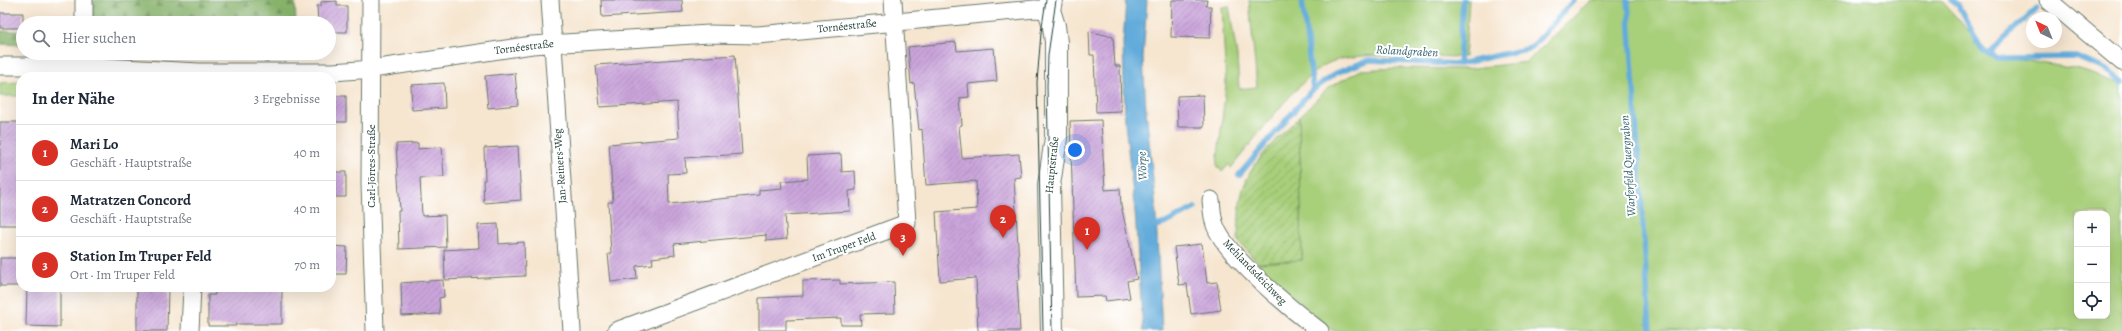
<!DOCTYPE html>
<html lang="de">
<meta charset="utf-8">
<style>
:root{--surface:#fff;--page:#f2f2f3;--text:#1f2937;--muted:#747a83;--line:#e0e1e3;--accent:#d93025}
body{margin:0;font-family:Alegreya,serif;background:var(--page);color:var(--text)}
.controls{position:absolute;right:12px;bottom:12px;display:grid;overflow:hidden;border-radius:8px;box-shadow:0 4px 16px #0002}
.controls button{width:36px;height:36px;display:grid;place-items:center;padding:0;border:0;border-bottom:1px solid var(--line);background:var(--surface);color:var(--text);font:20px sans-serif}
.compass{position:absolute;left:2026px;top:12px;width:36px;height:36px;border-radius:50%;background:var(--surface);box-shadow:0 4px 16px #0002;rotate:317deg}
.you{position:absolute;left:1075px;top:150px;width:14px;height:14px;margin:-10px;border:3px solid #fff;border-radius:50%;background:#1a73e8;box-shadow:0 0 0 6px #1a73e833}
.badge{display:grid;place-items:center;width:26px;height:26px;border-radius:50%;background:var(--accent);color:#fff;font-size:13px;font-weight:700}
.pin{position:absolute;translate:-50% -33px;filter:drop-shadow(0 1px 2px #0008)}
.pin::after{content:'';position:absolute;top:21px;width:14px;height:12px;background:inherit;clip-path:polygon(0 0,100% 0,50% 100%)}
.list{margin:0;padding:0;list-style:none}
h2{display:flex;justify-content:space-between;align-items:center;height:52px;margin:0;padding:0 16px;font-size:17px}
h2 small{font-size:13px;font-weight:400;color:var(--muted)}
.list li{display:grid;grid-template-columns:26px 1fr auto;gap:12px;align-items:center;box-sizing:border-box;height:56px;padding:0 16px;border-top:1px solid var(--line)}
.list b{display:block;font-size:15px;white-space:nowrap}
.list p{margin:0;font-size:13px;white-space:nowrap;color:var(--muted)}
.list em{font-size:13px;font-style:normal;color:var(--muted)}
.icon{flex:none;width:22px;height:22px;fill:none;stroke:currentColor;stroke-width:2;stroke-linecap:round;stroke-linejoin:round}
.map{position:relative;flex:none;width:2122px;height:331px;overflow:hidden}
.search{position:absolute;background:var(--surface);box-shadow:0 4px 16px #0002;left:16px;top:16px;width:320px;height:44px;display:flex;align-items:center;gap:10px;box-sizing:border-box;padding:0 14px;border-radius:22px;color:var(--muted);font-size:15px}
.panel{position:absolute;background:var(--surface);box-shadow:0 4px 16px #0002;left:16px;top:72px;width:320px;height:220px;border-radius:16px}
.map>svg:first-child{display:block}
.grass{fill:#a8cf7a;stroke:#648657;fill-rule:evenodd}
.forest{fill:url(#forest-firs);stroke:#52784f}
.garden{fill:url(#garden-furrows);stroke:#648657}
.water{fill:#62abda;stroke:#407487}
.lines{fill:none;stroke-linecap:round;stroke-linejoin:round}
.stream{stroke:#62abda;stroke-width:5.5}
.building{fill:url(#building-hatch)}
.street-casing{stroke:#6a786a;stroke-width:19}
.secondary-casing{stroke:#6a786a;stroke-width:24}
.street{stroke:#fff;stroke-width:17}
.secondary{stroke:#fff;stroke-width:22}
.tram{stroke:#1f3d34;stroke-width:1}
.labels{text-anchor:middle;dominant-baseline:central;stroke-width:4;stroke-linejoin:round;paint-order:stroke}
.street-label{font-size:11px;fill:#1f3d34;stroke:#fff}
.water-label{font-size:12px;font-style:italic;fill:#36646e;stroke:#fff}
</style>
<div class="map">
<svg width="2122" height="331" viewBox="0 0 2122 331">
<defs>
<pattern id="forest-firs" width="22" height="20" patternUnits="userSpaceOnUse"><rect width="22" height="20" fill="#86b26a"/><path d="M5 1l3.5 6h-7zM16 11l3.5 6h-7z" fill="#6d9258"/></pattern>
<pattern id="garden-furrows" width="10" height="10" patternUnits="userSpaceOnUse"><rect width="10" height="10" fill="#a8cf7a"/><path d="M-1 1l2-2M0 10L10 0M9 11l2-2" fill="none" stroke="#88a965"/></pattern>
<pattern id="building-hatch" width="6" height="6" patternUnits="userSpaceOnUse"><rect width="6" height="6" fill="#cba5dc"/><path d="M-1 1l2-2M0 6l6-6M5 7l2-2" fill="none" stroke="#a488b3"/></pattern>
</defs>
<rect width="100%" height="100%" fill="#fff"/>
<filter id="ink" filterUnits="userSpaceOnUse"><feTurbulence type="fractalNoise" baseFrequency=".025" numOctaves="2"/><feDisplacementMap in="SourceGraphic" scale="8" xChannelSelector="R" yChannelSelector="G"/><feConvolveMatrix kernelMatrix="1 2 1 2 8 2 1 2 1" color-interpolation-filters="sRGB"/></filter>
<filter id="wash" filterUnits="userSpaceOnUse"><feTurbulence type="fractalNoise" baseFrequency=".012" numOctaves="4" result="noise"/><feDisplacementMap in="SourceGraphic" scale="16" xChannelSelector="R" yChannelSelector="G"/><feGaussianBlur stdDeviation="0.9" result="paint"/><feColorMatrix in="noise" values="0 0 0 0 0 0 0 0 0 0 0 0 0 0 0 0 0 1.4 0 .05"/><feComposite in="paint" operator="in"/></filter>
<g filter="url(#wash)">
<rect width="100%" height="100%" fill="#f6e5cf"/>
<path class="grass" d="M 1249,0 L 1469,0 L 1465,57 C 1428,57 1365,50 1331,62 C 1304,71 1252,143 1231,168 L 1229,164 L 1222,172 L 1217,165 L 1226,85 L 1222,7 L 1229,6 L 1237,56 L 1239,89 L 1257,87 Z
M 1591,0 L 1941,0 L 1990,55 L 2077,69 L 2119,83 L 2122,85 L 2122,331 L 1333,331 L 1282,289 L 1258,263 L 1302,260 L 1299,117 L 1328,88 L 1361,70 L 1396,68 L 1465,69 L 1527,62 ZM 2077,214 L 2107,214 L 2107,316 L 2077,316 Z
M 21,82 L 21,96 L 0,96 L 0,83 Z"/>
<path class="forest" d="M 93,0 L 295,0 L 296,23 L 93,23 Z
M 0,31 L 23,31 L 23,45 L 0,44 Z"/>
<path class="garden" d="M 1299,117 L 1302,260 L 1258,263 L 1238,241 C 1239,221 1238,199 1246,181 C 1256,157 1281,135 1299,117 Z"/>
<path class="water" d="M 1126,0 L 1147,0 L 1143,58 L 1146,110 L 1155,199 L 1162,331 L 1143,331 L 1135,212 L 1125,123 L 1123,43 Z"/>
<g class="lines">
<path class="stream" d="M 1302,0 L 1313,89
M 1628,0 L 1650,331
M 1951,0 L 1958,5 L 1982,50 L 1997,58 L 2076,57 L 2107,70 L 2122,82
M 1988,53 L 2037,8
M 1459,64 L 1463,0
M 1239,175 L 1310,92 L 1336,73 L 1369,60 L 1459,64 L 1531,48 L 1574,0
M 1149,228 L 1166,223 L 1195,208"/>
</g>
<g id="blocks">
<path class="building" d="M 601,0 L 682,0 L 683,12 L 602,17 Z
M 1172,0 L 1207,0 L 1206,6 L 1211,6 L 1210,38 L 1171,37 Z
M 337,1 L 337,6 L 347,6 L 347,32 L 329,32 L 329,23 L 318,23 L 317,6 L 321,6 L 321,2 Z
M 0,13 L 23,13 L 23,28 L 0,28 Z
M 1089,31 L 1113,37 L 1115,66 L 1120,66 L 1121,111 L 1096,112 L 1094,55 L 1090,55 Z
M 956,42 L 957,51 L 994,48 L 997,81 L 968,84 L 969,97 L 960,98 L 962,125 L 959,126 L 962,158 L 1019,154 L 1021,177 L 1014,178 L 1020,280 L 1017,280 L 1020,331 L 978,331 L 976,278 L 940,281 L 936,212 L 977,209 L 976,181 L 926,185 L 922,129 L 919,130 L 914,83 L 911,84 L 908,47 Z
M 735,55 L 742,154 L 685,158 L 686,173 L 668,174 L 669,204 L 759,195 L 759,190 L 782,188 L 781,181 L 808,179 L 807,156 L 841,154 L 842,172 L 855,171 L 856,190 L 849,191 L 850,211 L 785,215 L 787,239 L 766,241 L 766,235 L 674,244 L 675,255 L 652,258 L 653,264 L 636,266 L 637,279 L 611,282 L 608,254 L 611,254 L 608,202 L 613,202 L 609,144 L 679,138 L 677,102 L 600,107 L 596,65 Z
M 515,73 L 518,105 L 488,108 L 485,76 Z
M 444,83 L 445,108 L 412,110 L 411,85 Z
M 1203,95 L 1204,127 L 1178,127 L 1177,96 Z
M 331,96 L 346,96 L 346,122 L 331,122 Z
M 1101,120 L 1105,190 L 1120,189 L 1121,205 L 1137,279 L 1127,281 L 1130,298 L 1106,301 L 1105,296 L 1076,297 L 1070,121 Z
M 0,122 L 21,122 L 21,225 L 0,225 Z
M 418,143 L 418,149 L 442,147 L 444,177 L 420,178 L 422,216 L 445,215 L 446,247 L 399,249 L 398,211 L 400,211 L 396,144 Z
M 518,146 L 521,200 L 484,203 L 483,180 L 485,180 L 484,148 Z
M 331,172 L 346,172 L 346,197 L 331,197 Z
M 498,224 L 499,244 L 524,242 L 525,276 L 445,280 L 444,250 L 479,248 L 478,225 Z
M 1202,244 L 1207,283 L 1217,282 L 1221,310 L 1191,314 L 1187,284 L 1179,285 L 1174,247 Z
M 331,246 L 347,247 L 346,274 L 331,274 Z
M 0,258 L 21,258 L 21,286 L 0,286 Z
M 443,280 L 444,297 L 439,298 L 440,314 L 402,316 L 401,283 Z
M 840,280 L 840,284 L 894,282 L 895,313 L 860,314 L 861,325 L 841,325 L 841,318 L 786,320 L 786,330 L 759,330 L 759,298 L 803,296 L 803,281 Z
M 27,287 L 60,287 L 60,327 L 26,326 Z
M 137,287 L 168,287 L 167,331 L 137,331 Z
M 215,287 L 282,287 L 282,324 L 236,324 L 236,326 L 208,326 L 208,295 L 215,295 Z"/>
</g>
</g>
<g filter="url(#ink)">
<use href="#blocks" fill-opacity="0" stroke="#6a786a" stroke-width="1"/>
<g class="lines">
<defs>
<path id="street" d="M 371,0 L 370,184 L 375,331
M 550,0 L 572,331
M 2048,0 L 2122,62
M 84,23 L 84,0
M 0,66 L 84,66 L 199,72 L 333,72 L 372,69 L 532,45 L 709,34 L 758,35 L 1035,9 L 1049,10
M 1211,200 C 1212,208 1212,217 1215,225 C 1225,255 1293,311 1320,331
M 190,331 L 192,287
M 616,331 L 907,223 L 893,0"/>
<path id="secondary" d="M 1051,0 L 1049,10 L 1054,26 L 1056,42 L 1056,138 L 1049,185 L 1052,331"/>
</defs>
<use href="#street" class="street-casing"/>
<use href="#secondary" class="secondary-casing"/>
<use href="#street" class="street"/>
<use href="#secondary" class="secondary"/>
<path class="tram" d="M 1043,331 L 1037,82 L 1041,33 L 1046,0
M 1052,331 L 1047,86 L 1048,55 L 1056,0"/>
</g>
</g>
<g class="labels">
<g class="street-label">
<text transform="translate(847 26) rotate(-6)">Tornéestraße</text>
<text transform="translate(524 47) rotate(-7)">Tornéestraße</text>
<text transform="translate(1052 165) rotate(-84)">Hauptstraße</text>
<text transform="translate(371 166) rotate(-90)">Carl-Jörres-Straße</text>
<text transform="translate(560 166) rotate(-94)">Jan-Reiners-Weg</text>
<text transform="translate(844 247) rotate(-20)">Im Truper Feld</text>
<text transform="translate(1255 272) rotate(46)">Mehlandsdeichweg</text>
</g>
<g class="water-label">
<text transform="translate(1407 51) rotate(3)">Rolandgraben</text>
<text transform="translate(1142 166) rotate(-92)">Wörpe</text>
<text transform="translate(1628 166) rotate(-94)">Warferfeld Quergraben</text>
</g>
</g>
</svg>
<div class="controls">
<button>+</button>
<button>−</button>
<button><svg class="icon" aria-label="locate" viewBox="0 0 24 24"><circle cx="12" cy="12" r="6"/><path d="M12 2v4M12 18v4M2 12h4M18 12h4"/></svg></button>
</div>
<svg class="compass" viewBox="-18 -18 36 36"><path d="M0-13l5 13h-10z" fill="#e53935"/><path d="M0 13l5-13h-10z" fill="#747a83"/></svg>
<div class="you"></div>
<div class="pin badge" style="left:1087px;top:250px">1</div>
<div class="pin badge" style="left:1003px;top:238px">2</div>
<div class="pin badge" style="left:903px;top:256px">3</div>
<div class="search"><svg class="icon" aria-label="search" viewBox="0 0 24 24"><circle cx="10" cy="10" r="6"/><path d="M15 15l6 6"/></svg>Hier suchen</div>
<section class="panel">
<h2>In der Nähe<small>3 Ergebnisse</small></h2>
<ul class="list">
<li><span class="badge">1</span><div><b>Mari Lo</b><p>Geschäft · Hauptstraße</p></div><em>40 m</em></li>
<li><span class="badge">2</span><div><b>Matratzen Concord</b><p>Geschäft · Hauptstraße</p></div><em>40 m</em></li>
<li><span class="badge">3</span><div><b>Station Im Truper Feld</b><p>Ort · Im Truper Feld</p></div><em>70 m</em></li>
</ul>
</section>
</div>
